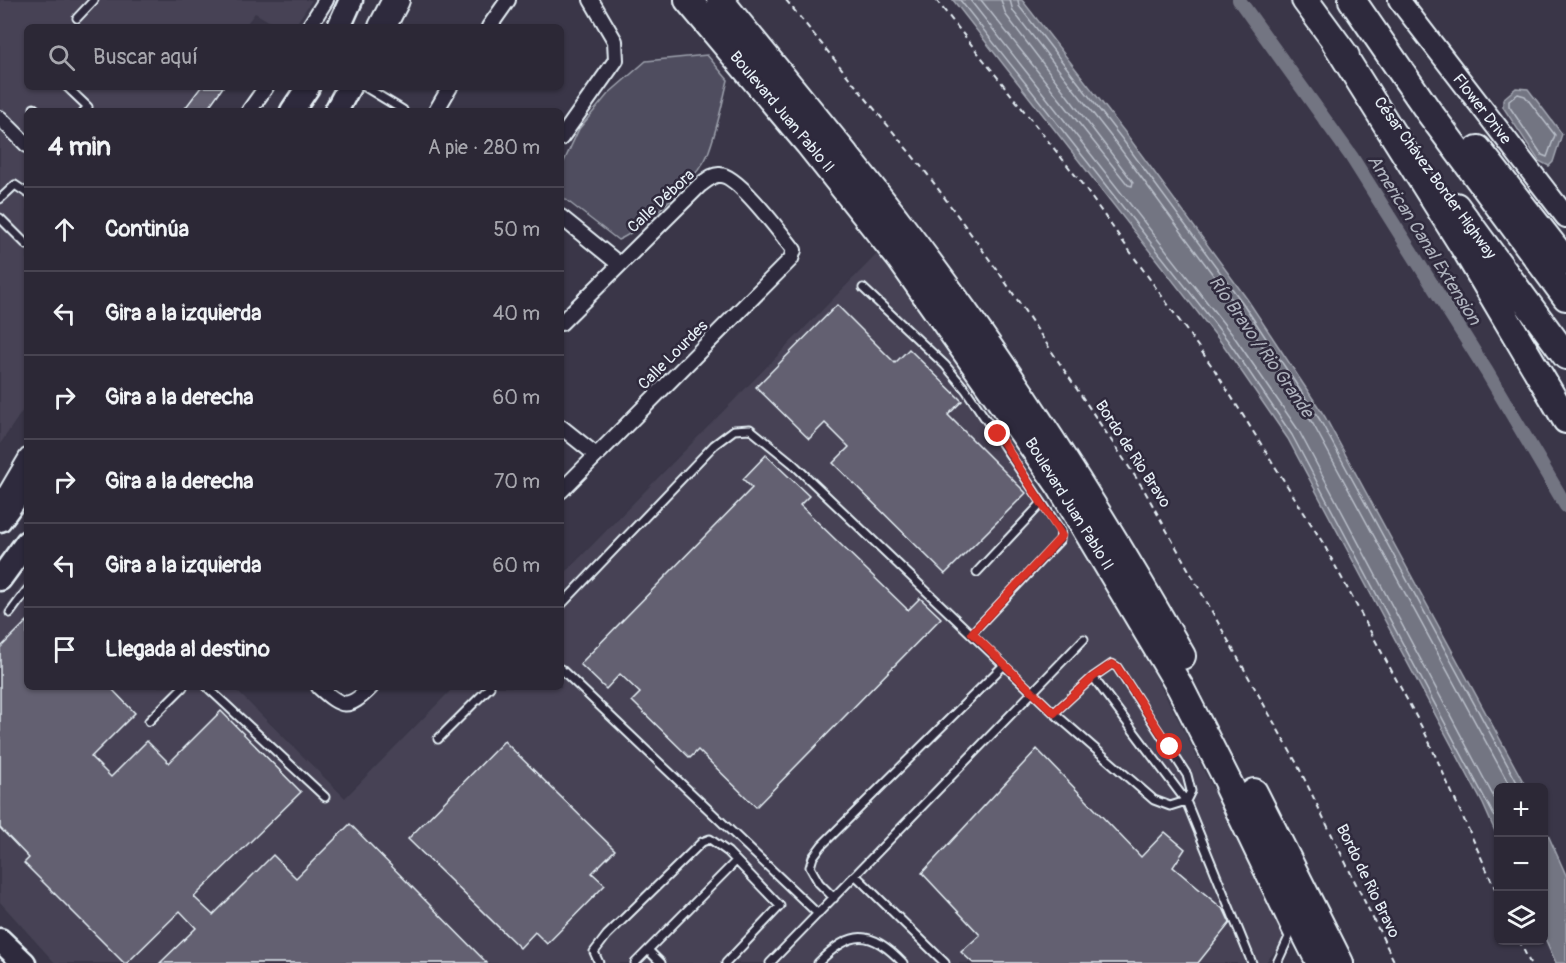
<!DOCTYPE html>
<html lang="es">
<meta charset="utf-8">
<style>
:root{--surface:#2c2836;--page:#383442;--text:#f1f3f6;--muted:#a6a6ad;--line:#484451}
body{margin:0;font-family:Pangolin,sans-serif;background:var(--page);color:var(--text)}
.controls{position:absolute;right:18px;bottom:18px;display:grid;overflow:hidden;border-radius:9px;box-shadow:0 2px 4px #0004}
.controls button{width:54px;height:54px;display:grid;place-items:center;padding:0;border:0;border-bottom:2px solid var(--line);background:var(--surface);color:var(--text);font:30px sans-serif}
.stop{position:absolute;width:18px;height:18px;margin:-14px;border:4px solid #d93025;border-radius:50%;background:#fff}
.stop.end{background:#d93025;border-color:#fff;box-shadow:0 2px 6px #0008}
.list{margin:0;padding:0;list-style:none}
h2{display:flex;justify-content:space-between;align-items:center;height:78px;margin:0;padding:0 24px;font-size:26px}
h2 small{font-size:20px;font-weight:400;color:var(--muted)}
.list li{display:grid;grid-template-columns:39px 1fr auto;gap:18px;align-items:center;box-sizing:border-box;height:84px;padding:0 24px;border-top:2px solid var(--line)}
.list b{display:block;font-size:22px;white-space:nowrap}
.list em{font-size:20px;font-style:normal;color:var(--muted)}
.icon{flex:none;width:33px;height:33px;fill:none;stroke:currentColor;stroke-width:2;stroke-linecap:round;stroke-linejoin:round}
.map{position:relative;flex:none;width:1566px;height:963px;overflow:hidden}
.search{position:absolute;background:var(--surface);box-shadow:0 2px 4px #0004;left:24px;top:24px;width:540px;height:66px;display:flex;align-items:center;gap:15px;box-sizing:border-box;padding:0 21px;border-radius:9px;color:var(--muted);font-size:22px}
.panel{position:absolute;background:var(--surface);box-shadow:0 2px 4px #0004;left:24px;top:108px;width:540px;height:582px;border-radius:9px}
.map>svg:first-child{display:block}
.built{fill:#464354}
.green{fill:#504e5f;stroke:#9ca0ac;stroke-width:1.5}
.water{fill:#737482;stroke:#a2a6b1;stroke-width:1.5}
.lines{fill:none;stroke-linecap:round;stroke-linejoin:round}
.shore{stroke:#b9bfc9;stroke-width:1.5}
.canal{stroke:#737482;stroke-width:14}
.building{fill:#636171;stroke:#e8f1f8;stroke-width:1.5}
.lane-casing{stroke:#e8f1f8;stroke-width:11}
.street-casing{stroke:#e8f1f8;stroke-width:18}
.secondary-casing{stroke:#e8f1f8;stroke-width:24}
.primary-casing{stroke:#e8f1f8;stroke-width:27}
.highway-casing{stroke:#e8f1f8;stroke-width:30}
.path{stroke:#e8f1f8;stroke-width:2;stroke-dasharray:6 4.5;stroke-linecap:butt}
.lane{stroke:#2f2a3d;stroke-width:7}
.street{stroke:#2f2a3d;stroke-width:14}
.secondary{stroke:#2f2a3d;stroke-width:20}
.primary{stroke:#2f2a3d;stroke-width:22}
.highway{stroke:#2f2a3d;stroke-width:26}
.route{stroke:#d93025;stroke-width:8}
.labels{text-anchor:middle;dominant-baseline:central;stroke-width:5;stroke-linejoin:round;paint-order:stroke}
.street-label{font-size:16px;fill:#e8f1f8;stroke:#2f2a3d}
.water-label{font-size:18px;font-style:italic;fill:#aeb2bd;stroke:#2f2a3d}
</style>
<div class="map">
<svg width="1566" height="963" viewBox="0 0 1566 963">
<rect width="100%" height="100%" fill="#3a3648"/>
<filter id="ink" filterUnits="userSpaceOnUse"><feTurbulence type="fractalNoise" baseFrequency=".0167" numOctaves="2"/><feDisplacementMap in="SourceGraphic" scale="12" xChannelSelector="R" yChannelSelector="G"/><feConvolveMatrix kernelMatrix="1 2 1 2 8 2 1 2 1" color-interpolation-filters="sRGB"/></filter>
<g filter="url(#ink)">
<path class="built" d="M 0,0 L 312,0 L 294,27 L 279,27 L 255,13 L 244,27 L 27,27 L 27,87 L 200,87 L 182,111 L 27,111 L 27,404 L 0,444 Z
M 880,251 L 1019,455 L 1122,613 L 1182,727 L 1287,938 L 1265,963 L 55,963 L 0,902 L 0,616 L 27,577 L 27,687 L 233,687 L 345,798 L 454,687 L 561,687 L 561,577 Z"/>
<path class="green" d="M 707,55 L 728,80 C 723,100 714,144 705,160 C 694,180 640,231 618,240 L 561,196 L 561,168 L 579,129 L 608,94 L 646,61 Z"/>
<path class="water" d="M 953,0 L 1022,0 L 1127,135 L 1247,299 L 1325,417 L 1526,787 L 1498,788 L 1498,838 L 1483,804 L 1288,439 L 1224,346 Z
M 1516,88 L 1528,89 L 1562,134 L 1553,162 L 1549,166 L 1539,161 L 1503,107 L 1503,99 Z
M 1544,826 L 1566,875 L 1566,963 L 1556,963 L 1544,936 Z"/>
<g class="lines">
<path class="shore" d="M 960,0 L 1229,342 L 1292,435 L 1498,823
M 970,0 L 1235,338 L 1299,431 L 1498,805
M 981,0 L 1128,185 L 1132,186 L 1133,182 L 1006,15 L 1001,0
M 1010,0 L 1013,11 L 1116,143 L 1236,306 L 1313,424 L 1511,788
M 1018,0 L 1019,6 L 1122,139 L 1242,302 L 1320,420 L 1520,788
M 1518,94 L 1525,96 L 1555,135 L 1547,157 L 1542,155 L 1509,106 L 1509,101 Z"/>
<path class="canal" d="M 1239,0 L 1351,156 L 1487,372 L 1566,506"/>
</g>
<path class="building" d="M 201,87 L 223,87 L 206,111 L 183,111 Z
M 837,305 L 895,363 L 909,349 L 962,401 L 948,415 L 1026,493 L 945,574 L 833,463 L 849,447 L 825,423 L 809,439 L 756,387 Z
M 766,455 L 809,496 L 800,505 L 908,610 L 920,598 L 941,618 L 756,807 L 698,750 L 690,758 L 632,701 L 640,693 L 620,674 L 606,689 L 580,664 L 752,488 L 743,479 Z
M 27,621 L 27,687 L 110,687 L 135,713 L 91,757 L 111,777 L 147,741 L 169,763 L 221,711 L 301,792 L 194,897 L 213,915 L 273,855 L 296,878 L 350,824 L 487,963 L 160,963 L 196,928 L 180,911 L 127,963 L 124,963 L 24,863 L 29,858 L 0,828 L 0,648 Z
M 504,741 L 615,850 L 592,873 L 605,885 L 547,944 L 535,932 L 520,948 L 408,839 Z
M 1037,749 L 1141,857 L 1165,832 L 1185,849 L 1173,867 L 1224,910 L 1230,923 L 1198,963 L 973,963 L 961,952 L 980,935 L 922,873 Z"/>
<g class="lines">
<defs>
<path id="lane" d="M 77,18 L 94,0
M 67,87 L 88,107 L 84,111
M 365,87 L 403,110
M 34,108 L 37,111
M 0,199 L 15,185 L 27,193
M 0,218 L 27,245
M 863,288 L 945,365 L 966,390 L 1061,531 L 1060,540 L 972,633
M 977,572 L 1041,504
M 561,605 L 714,445 L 734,430 L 750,429 L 792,463 L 1054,713
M 10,613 L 27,590
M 1112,664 L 1117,667 L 1187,775 L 1191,791 L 1186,801 L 1170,806 L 1154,800 L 1054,713 L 1093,677 Z
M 561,669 L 818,914
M 1093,677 L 1186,801 L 1252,963
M 207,687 L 325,797
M 149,721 L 183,687
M 438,739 L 490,687
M 1219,791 L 1289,937 L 1277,963
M 855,875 L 945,963
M 834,898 L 819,883 L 810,867 L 813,857 L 822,845 L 1004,665
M 648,950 L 661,963
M 599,963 L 594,952 L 607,935 L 702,842 L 710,839 L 728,852 L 780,906 L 726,963
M 635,963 L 736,861
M 770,963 L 1084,639
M 818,963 C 851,929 871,929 903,963"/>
<path id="street" d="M 309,27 L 326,0
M 489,27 L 508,0
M 249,111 L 266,87
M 436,111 L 450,87
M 0,118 L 27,145
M 561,138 L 616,60 L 615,41 L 591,0
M 561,217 L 619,264
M 561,323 L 700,185 C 706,181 713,174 720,175 C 738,175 782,235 794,250 L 791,259 L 561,491
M 561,427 L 596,455
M 0,502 L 27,456
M 319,687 C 342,708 348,710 371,687"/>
<path id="secondary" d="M 1399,0 L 1566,217"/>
<path id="primary" d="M 339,27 L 351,0
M 292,111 L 308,87
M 336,111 L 349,87
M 0,520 L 27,483
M 0,579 L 27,542
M 0,940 L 24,963"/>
<path id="highway" d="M 688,0 L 808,143 L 901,260 L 1060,486 L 1180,687 L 1320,963
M 720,0 C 779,74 841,147 899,223 C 1004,360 1097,506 1182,656
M 1305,0 L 1346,56
M 1352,0 L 1429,112 L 1566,297
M 382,27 L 396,0
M 1335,42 L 1468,254 L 1566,420
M 1478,149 L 1566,262
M 1456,206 L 1566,356
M 1254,792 L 1340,963"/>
</defs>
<use href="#lane" class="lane-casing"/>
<use href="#street" class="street-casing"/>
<use href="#secondary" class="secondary-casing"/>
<use href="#primary" class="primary-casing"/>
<use href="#highway" class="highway-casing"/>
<path class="path" d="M 786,0 L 928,175 L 1000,274 L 1143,488 L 1296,762 L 1395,963
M 936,0 L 1079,180 L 1214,369 L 1323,543 L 1426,735 L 1498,895
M 1519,940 L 1530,963"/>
<use href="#lane" class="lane"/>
<use href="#street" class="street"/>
<use href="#secondary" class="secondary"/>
<use href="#primary" class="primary"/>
<use href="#highway" class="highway"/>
</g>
</g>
<g class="lines" filter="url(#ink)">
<path class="route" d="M 998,434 L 1062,536 L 972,633 L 1054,713 L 1093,677 L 1112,664 L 1117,667 L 1170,747"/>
</g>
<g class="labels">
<g class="street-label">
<text transform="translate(1482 109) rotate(52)">Flower Drive</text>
<text transform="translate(782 112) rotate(50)">Boulevard Juan Pablo II</text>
<text transform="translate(1435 178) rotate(54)">César Chávez Border Highway</text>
<text transform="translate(661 201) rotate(-43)">Calle Débora</text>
<text transform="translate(673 355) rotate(-45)">Calle Lourdes</text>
<text transform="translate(1133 454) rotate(57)">Bordo de Rio Bravo</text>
<text transform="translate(1069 504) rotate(58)">Boulevard Juan Pablo II</text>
<text transform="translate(1368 881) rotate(64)">Bordo de Rio Bravo</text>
</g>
<g class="water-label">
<text transform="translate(1424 240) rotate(58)">American Canal Extension</text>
<text transform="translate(1261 347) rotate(55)">Río Bravo / Rio Grande</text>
</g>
</g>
</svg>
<div class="controls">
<button>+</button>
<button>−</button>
<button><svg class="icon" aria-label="layers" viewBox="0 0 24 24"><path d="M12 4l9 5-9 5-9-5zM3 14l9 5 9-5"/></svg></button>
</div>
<div class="stop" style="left:1170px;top:747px"></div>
<div class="stop end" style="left:998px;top:434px"></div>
<div class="search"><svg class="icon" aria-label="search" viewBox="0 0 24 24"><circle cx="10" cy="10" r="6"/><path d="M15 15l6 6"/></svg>Buscar aquí</div>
<section class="panel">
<h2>4 min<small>A pie · 280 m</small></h2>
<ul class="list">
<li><svg class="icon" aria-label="ahead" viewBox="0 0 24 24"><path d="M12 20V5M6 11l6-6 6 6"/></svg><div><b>Continúa</b></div><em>50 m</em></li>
<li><svg class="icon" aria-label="left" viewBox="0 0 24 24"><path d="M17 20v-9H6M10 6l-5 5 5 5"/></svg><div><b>Gira a la izquierda</b></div><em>40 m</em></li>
<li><svg class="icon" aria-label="right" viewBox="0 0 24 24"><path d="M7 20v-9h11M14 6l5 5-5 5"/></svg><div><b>Gira a la derecha</b></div><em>60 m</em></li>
<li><svg class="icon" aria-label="right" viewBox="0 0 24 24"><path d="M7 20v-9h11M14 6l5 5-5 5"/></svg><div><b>Gira a la derecha</b></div><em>70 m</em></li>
<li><svg class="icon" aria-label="left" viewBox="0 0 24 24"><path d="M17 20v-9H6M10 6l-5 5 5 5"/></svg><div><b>Gira a la izquierda</b></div><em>60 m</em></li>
<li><svg class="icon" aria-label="arrive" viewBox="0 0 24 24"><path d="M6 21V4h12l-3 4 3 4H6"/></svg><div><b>Llegada al destino</b></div></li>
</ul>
</section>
</div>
